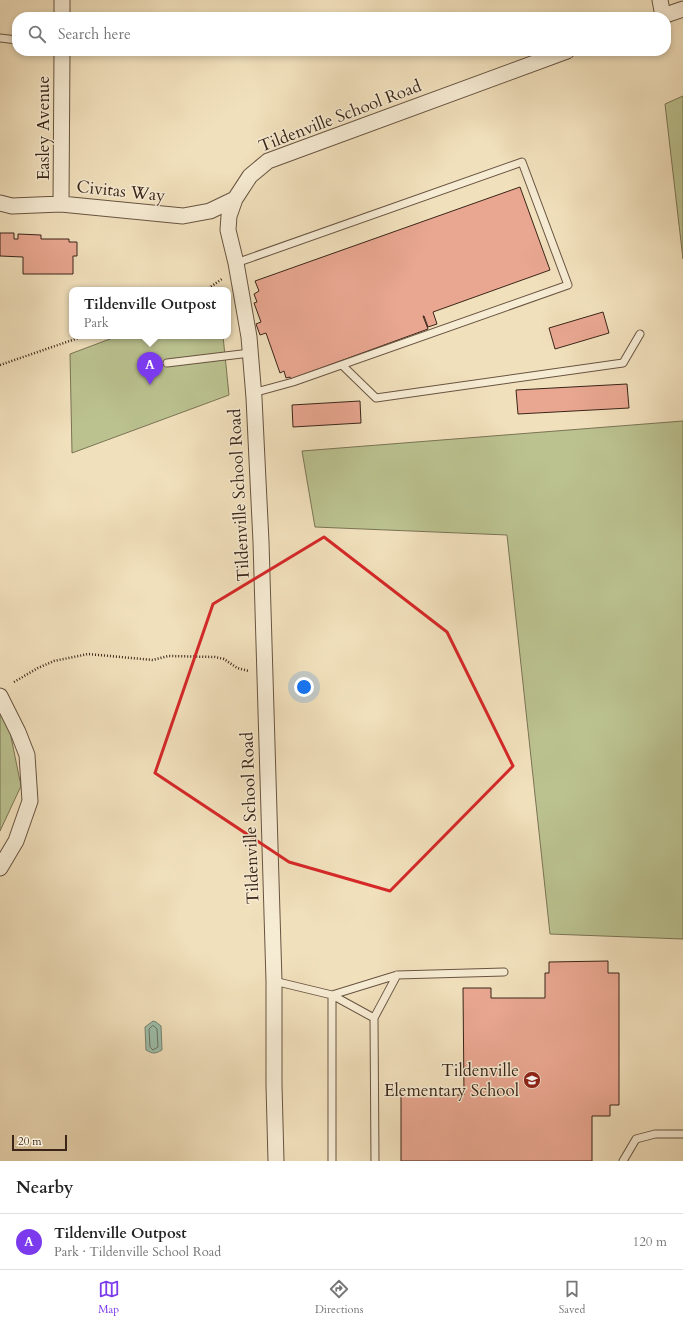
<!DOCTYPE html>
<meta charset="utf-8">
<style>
:root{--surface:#fff;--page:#f6f6f6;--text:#222;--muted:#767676;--line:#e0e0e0;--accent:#7c3aed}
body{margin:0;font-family:Cardo,serif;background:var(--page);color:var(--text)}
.scale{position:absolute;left:12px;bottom:10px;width:55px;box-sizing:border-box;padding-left:4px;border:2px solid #3a2518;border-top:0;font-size:11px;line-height:14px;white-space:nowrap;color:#3a2518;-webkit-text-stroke:3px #f6ebd3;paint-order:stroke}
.you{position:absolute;left:304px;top:687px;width:14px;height:14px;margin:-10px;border:3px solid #fff;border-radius:50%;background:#1a73e8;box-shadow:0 0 0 6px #1a73e833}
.badge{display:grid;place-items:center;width:26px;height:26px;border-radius:50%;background:var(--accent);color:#fff;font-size:13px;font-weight:700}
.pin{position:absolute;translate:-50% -33px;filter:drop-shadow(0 1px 2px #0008)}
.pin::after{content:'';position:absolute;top:21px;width:14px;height:12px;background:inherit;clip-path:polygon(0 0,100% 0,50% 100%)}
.popup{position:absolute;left:69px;top:287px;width:162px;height:52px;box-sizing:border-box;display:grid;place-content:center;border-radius:8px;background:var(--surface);filter:drop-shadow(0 1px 3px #0005);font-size:13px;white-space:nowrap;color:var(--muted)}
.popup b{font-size:15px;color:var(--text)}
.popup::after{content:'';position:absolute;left:50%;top:100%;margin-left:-8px;border:8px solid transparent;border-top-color:var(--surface)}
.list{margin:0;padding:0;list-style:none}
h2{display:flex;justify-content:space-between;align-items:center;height:52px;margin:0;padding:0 16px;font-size:17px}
h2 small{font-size:13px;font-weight:400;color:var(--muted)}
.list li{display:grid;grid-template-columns:26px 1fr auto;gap:12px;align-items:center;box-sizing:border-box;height:56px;padding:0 16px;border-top:1px solid var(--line)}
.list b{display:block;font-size:15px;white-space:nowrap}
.list p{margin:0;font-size:13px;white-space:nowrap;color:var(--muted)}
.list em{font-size:13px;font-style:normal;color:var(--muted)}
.icon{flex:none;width:22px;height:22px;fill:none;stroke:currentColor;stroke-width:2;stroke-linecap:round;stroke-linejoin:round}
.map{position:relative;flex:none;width:683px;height:1161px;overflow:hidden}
.search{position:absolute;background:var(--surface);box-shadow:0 2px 6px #0003;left:12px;right:12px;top:12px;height:44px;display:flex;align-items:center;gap:10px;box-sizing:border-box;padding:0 14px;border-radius:16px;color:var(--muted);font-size:15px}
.sheet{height:108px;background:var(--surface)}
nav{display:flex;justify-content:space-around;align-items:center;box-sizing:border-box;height:56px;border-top:1px solid var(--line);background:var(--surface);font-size:11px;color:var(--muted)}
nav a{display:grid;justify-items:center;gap:2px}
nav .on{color:var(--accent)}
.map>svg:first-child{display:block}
.green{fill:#bbc290;stroke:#7a7454}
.water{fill:#9cbeaa;stroke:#758170}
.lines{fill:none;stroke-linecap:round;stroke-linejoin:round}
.shore{stroke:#6b7261;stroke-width:1}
.building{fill:#e9a791;stroke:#3a2518}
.service-casing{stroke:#685441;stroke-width:9}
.minor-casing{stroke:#685441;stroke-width:17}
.path{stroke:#3a2518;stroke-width:2.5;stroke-dasharray:1 2;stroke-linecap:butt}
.service{stroke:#f6ebd3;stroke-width:7}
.minor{stroke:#f6ebd3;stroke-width:15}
.marked{fill:none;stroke:#d62828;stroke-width:3;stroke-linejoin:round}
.labels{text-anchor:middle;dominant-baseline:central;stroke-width:3;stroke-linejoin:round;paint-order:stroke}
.street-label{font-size:17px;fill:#3a2518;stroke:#f6ebd3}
.poi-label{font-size:17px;fill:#3a2518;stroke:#f6ebd3;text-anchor:end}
</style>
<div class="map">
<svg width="683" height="1161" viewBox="0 0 683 1161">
<rect width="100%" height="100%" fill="#f1e0bc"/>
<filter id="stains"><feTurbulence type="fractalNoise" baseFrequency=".005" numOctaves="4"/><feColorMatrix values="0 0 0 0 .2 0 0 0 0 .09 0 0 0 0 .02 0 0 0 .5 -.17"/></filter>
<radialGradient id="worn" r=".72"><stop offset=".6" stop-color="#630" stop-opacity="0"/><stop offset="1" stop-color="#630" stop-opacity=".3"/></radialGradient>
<path class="green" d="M 683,96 L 683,259 L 665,104 Z
M 118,336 L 223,336 L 229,395 L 72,453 L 70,354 Z
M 683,421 L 683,939 L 550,934 L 507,535 L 315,527 L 302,451 Z
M 0,712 L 9,727 L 21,786 L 0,831 Z"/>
<path class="water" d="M 153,1021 L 156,1022 L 161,1026 L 162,1050 C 155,1054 153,1054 146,1050 L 145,1027 Z"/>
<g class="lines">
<path class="shore" d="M 154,1026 L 157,1029 L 158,1047 L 153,1050 L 150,1047 L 149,1029 L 152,1026 Z"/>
</g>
<path class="building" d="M 520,187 L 550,270 L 433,312 L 437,324 L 428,327 L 424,316 L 423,316 L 428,329 L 291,379 L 290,377 L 286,378 L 284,371 L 280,373 L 266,333 L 260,335 L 256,324 L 261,322 L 254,303 L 257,302 L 254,294 L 259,291 L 255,281 Z
M 0,233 L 14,233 L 14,239 L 18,239 L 18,234 L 41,235 L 41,239 L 69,239 L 69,242 L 77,242 L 77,256 L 73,256 L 73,274 L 23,274 L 23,257 L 0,256 Z
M 603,312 L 609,333 L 555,349 L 549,328 Z
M 627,384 L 629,408 L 518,414 L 516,390 Z
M 360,401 L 361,423 L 293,427 L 292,405 Z
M 608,961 L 608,973 L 619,973 L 619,1105 L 610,1105 L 610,1116 L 592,1116 L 592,1161 L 401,1161 L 401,1095 L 464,1095 L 463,988 L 491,988 L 491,998 L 545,998 L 545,973 L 549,973 L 549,962 Z"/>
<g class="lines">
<defs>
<path id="service" d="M 0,38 L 17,40
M 236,263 L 522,162 L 568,285 L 293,382 L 253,393
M 167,363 L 250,353
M 342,365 L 376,398 L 623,363 L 640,334
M 274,981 L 332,995 L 332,1161
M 332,995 L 397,975 L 504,972
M 332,995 L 374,1018
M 375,1161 L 374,1018 L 397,975
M 623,1161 L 636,1139 L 655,1134 L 683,1134"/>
<path id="minor" d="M 62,0 L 62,17
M 660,0 L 663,16
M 660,17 L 683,9
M 0,203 L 12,206 L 61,204 L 183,216 L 210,211 L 235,199
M 61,204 L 62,51
M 0,696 L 18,732 L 27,755 L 30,801 L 16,841 L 0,868
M 276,1161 L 274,1085 L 274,981 L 261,542 L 254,398 L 249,337 L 236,263 L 228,230 L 229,216 L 235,199 L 250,176 L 268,161 L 567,51"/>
</defs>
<use href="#service" class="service-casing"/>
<use href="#minor" class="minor-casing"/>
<path class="path" d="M 206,290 L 222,279
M 0,365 L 84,336
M 14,682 L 38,668 L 54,661 L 88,654 L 153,660 L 168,656 L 215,657 L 224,659 L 237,668 L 249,671"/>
<use href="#service" class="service"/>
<use href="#minor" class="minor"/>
</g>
<path class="marked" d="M 324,537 L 447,632 L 513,766 L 390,891 L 289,862 L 155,773 L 213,604 Z"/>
<defs>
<symbol id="school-disc" viewBox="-11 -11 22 22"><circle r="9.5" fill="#8f2418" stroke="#f6ebd3"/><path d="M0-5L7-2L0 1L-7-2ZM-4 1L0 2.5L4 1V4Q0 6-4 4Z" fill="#fff"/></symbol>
</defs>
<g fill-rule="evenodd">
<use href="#school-disc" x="522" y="1070" width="20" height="20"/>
</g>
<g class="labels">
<g class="street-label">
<text transform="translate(340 116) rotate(-21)">Tildenville School Road</text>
<text transform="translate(43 128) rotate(-90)">Easley Avenue</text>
<text transform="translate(121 191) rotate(6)">Civitas Way</text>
<text transform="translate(239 495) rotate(-93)">Tildenville School Road</text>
<text transform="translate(250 818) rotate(-92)">Tildenville School Road</text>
</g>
<g class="poi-label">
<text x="519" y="1070">Tildenville<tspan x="519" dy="20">Elementary School</tspan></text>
</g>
</g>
<rect width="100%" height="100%" filter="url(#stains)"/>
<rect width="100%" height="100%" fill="url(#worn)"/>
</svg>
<div class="scale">20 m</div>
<div class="you"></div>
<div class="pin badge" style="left:150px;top:385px">A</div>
<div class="popup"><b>Tildenville Outpost</b>Park</div>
<div class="search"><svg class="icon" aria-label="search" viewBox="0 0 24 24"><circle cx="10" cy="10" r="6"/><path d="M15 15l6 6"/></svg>Search here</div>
</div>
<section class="sheet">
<h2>Nearby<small></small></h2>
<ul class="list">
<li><span class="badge">A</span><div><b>Tildenville Outpost</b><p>Park · Tildenville School Road</p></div><em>120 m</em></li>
</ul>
</section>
<nav>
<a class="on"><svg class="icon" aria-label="map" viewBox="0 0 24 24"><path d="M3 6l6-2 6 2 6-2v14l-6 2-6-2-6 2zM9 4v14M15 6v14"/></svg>Map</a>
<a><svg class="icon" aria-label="directions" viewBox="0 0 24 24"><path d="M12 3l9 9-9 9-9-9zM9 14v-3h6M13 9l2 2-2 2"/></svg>Directions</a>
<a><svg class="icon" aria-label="saved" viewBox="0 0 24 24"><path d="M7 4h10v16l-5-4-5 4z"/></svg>Saved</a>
</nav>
